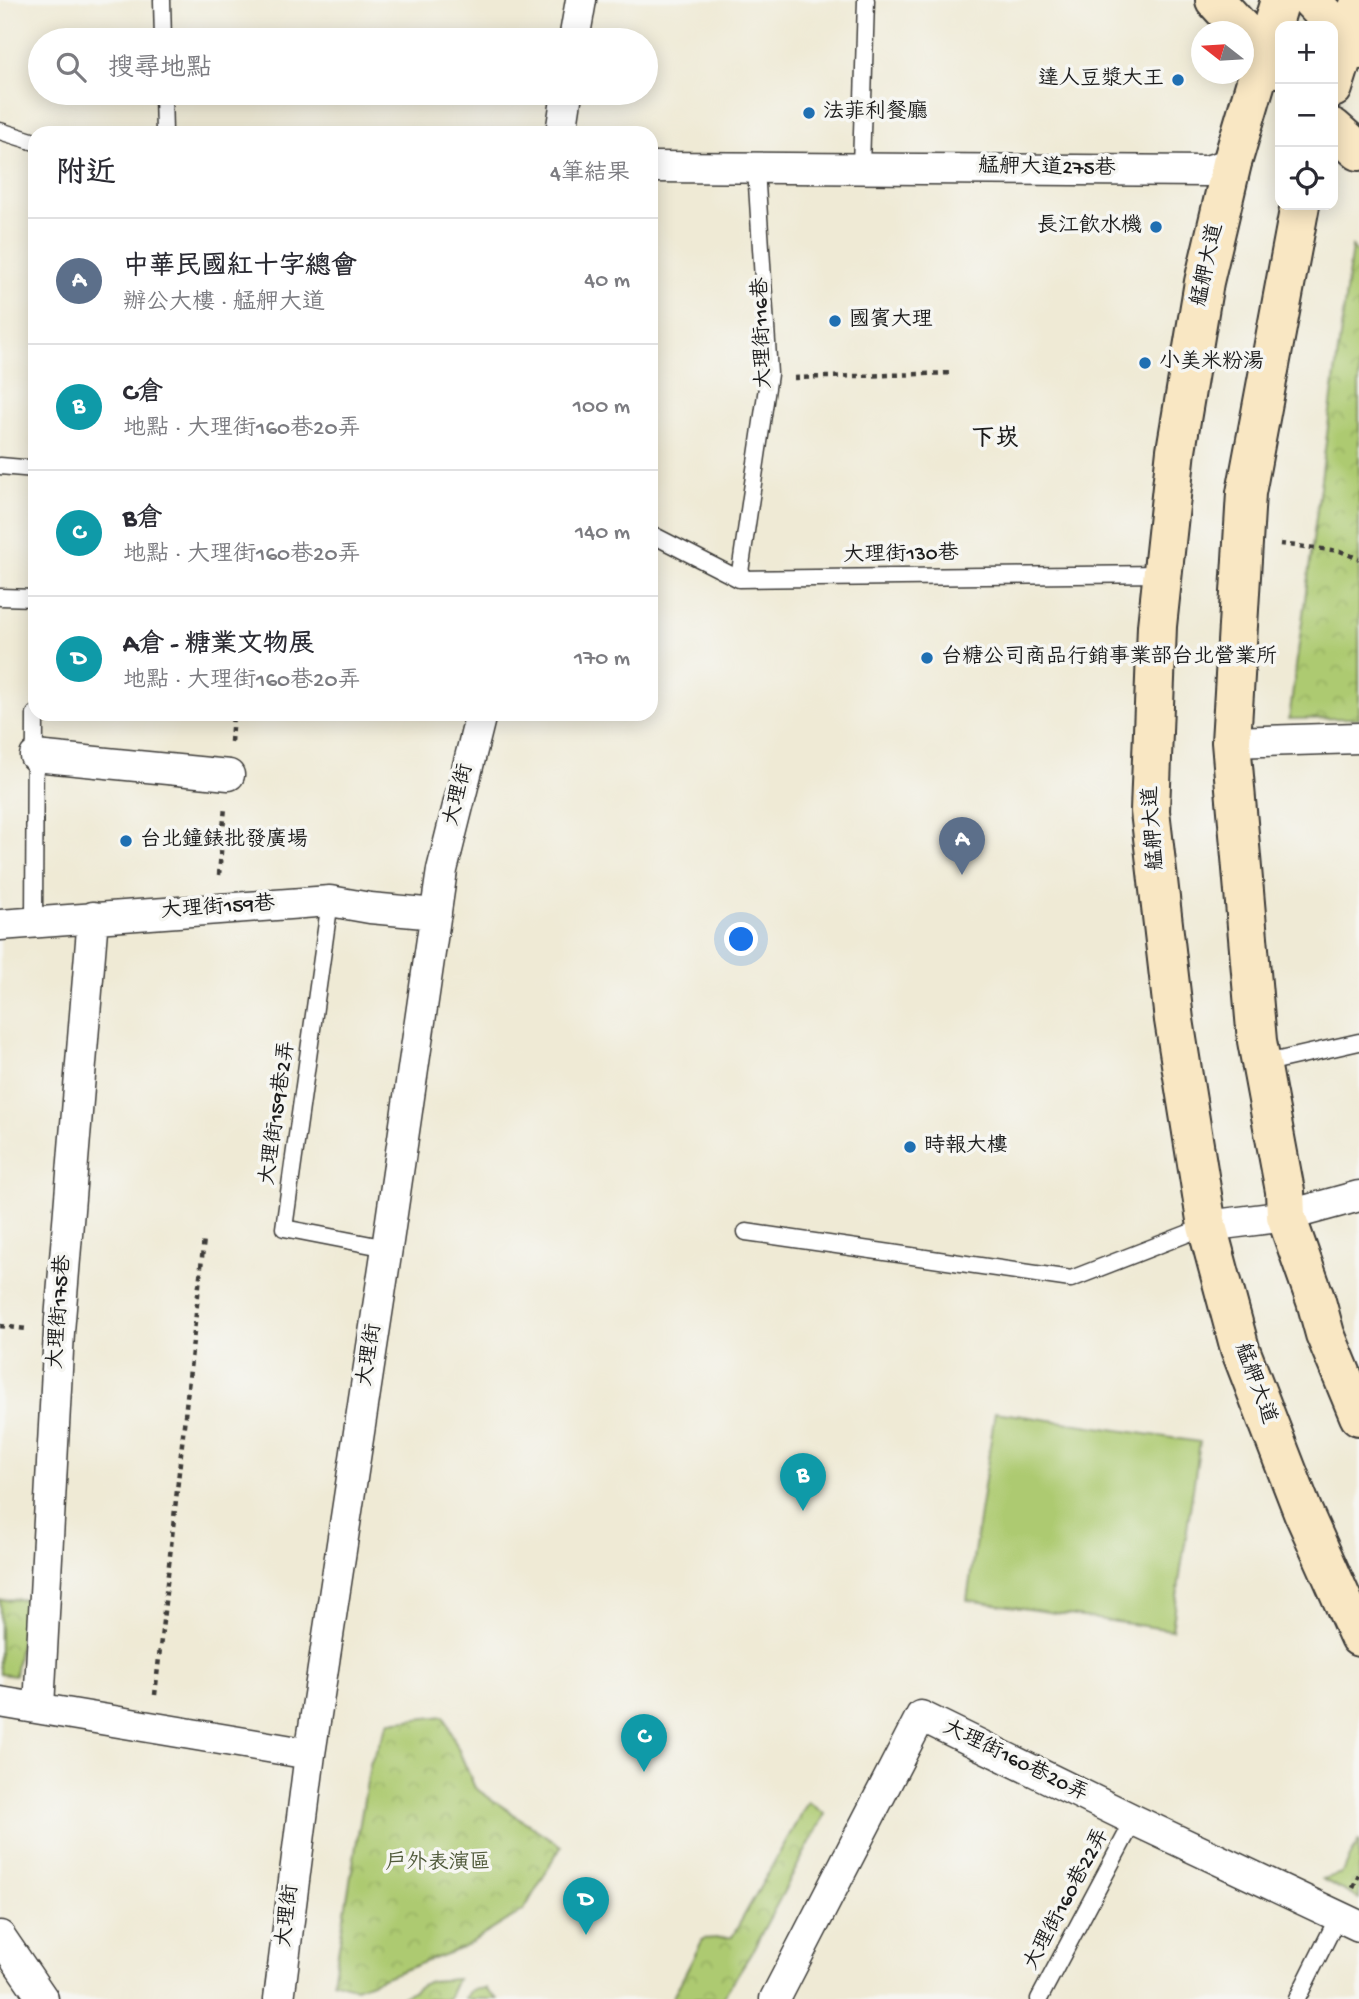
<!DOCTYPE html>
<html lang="zh-TW">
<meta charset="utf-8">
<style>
:root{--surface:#fff;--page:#f2f2f3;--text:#2b2b33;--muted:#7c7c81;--line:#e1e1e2;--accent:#1f6fb2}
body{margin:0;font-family:"Gochi Hand","LXGW WenKai TC",sans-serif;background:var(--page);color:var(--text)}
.controls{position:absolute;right:21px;top:21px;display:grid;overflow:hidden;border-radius:14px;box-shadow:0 4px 18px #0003}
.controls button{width:63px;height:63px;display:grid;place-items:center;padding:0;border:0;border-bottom:2px solid var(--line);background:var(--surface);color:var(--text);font:35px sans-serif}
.compass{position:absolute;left:1191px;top:21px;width:63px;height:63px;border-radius:50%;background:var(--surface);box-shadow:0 4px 18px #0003;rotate:287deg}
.you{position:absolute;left:742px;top:940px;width:24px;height:24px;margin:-18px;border:5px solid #fff;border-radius:50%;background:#1a73e8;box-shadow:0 0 0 10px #1a73e833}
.badge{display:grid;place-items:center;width:46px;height:46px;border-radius:50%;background:var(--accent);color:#fff;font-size:23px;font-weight:700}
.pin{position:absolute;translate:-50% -58px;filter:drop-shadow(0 2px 4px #0008)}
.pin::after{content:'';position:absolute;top:37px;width:24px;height:21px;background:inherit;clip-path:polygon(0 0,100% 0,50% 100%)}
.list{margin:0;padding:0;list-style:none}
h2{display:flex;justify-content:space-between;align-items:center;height:91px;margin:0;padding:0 28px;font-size:30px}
h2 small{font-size:23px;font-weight:400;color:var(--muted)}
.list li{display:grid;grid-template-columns:46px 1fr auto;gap:21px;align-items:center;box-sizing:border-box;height:126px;padding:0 28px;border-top:2px solid var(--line)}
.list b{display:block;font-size:26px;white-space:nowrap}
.list p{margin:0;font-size:23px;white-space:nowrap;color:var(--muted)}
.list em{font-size:23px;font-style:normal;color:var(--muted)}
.icon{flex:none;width:38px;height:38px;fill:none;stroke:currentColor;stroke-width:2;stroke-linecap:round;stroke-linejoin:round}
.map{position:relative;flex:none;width:1359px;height:1999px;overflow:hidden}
.search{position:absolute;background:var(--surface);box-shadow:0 4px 18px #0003;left:28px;top:28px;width:630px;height:77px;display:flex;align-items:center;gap:18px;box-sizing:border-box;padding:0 24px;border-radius:38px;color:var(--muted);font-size:26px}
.panel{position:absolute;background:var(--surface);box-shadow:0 4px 18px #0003;left:28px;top:126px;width:630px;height:595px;border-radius:21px}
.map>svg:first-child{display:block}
.grass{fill:#adca71;stroke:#647346;stroke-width:2}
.park{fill:url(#park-crowns);stroke:#647346;stroke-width:2}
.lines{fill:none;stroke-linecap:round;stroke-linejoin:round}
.lane-casing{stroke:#3c3b38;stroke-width:19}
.street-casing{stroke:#3c3b38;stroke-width:33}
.secondary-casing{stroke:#3c3b38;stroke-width:42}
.path{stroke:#3c3b38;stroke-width:4.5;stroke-dasharray:5 5;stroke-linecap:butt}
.lane{stroke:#fff;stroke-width:16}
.street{stroke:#fff;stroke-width:30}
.secondary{stroke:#f9e7c3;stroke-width:38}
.poi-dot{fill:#1f6fb2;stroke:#f6f6f2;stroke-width:2.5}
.labels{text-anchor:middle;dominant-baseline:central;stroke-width:7;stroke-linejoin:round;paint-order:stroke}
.poi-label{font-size:21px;fill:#1c1c1c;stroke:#f6f6f2;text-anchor:start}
.street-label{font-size:21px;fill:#1c1c1c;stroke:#f6f6f2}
.park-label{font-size:21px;fill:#4f593a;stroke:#f6f6f2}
.quarter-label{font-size:24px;font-weight:bold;fill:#1c1c1c;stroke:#f6f6f2}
</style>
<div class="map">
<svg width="1359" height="1999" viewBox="0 0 1359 1999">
<defs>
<pattern id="park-crowns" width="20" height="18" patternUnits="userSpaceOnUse" patternTransform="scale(1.75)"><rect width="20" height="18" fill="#adca71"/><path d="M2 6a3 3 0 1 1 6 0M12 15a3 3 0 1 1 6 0" fill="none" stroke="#94ad61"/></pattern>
</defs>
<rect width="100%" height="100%" fill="#f6f6f2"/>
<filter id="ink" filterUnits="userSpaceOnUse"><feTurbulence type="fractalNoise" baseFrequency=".0143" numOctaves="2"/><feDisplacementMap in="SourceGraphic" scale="14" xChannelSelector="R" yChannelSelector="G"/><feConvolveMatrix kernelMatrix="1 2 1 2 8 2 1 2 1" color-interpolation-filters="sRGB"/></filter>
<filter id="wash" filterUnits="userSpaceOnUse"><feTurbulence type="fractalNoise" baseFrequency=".00686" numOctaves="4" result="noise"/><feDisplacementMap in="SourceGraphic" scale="28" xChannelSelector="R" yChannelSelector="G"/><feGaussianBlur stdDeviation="1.57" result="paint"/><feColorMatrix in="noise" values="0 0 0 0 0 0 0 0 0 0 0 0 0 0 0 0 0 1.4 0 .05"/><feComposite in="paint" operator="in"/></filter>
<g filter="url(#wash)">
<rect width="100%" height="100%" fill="#efead5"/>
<path class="grass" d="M 995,1412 L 1200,1442 L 1172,1630 L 967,1600 Z"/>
<path class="park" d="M 1352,247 L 1359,254 L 1359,718 L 1289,719 Z
M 27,1599 L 15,1676 L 0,1674 L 0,1600 Z
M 444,1716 L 475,1788 L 561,1846 L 524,1910 L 462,1948 L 356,1988 L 333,1981 L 370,1764 L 389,1722 Z
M 808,1802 L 825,1814 L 750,1955 L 722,1999 L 672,1999 L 703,1939 L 732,1937 Z
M 1359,1840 L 1359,1899 L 1322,1879 L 1342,1873 Z
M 457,1979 L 448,1999 L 398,1999 L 429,1981 Z
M 486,1988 L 498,1999 L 465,1999 L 471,1990 Z"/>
</g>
<g filter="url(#ink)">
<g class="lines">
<defs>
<path id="lane" d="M 162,0 L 163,40
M 163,93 L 164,133
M 0,131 L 35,142
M 861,167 L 866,0
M 0,466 L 35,469
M 651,534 L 739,579 L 1162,574
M 739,579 L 769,374 L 756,169
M 0,597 L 35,598
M 330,901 L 284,1228 L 387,1248
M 34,922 L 35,714
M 1262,1064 L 1359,1042
M 746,1232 L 1071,1279 L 1207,1226
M 1039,1999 L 1134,1820
M 1297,1999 L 1338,1917"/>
<path id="street" d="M 574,40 L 581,0
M 561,133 L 567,93
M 651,167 L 1206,171 L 1232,163
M 1231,742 L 1359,738
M 35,756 L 229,775
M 0,925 L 330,901 L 370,908 L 436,914
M 1207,1226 L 1286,1216 L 1359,1196
M 0,1702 L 310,1754
M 39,1707 L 59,1332 L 93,917
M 0,1936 L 43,1999
M 279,1999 L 310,1754 L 387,1248 L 442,870 L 481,714
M 775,1999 L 921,1716 L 1134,1820 L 1359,1926"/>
<path id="secondary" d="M 1215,0 L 1277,68
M 1280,0 L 1232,163 L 1204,282 L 1176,450 L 1157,626 L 1150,811 L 1174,1020 L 1207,1226 L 1240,1349 L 1303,1512 L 1359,1637
M 1311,0 L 1359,50
M 1333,88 L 1359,5
M 1333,128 L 1359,151
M 1300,205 L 1246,493 L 1231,742 L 1257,1041 L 1285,1191 L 1286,1216 L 1316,1301 L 1325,1334 L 1359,1416"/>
</defs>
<use href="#lane" class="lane-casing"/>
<use href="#street" class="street-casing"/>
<use href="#secondary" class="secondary-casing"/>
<path class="path" d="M 794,378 L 953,373
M 1280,544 L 1340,551 L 1359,559
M 231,742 L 233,714
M 219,875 L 225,807
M 0,1326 L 27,1329
M 155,1695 L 204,1239
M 1353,1888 L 1359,1875"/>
<use href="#lane" class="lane"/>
<use href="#street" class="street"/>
<use href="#secondary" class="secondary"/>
</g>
</g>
<g class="poi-dot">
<circle cx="1178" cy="80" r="7"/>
<circle cx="809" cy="113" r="7"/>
<circle cx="1156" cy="227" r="7"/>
<circle cx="835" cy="321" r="7"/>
<circle cx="1145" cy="363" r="7"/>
<circle cx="927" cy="658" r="7"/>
<circle cx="126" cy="841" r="7"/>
<circle cx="910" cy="1147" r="7"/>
</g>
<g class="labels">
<g class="poi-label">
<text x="1164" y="80" text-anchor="end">達人豆漿大王</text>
<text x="823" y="113">法菲利餐廳</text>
<text x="1142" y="227" text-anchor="end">長江飲水機</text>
<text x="849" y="321">國賓大理</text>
<text x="1159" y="363">小美米粉湯</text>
<text x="941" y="658">台糖公司商品行銷事業部台北營業所</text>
<text x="140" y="841">台北鐘錶批發廣場</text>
<text x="924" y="1147">時報大樓</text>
</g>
<g class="street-label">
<text transform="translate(1047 169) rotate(1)">艋舺大道275巷</text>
<text transform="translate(1209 265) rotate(-78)">艋舺大道</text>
<text transform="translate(764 333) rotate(-92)">大理街116巷</text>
<text transform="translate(901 556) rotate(-1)">大理街130巷</text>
<text transform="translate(460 795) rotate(-76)">大理街</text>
<text transform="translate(1155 828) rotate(-94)">艋舺大道</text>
<text transform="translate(218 909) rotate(-4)">大理街159巷</text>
<text transform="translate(279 1113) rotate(-82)">大理街159巷2弄</text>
<text transform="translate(61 1312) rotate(-86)">大理街175巷</text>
<text transform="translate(371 1355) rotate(-81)">大理街</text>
<text transform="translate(1254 1384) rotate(70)">艋舺大道</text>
<text transform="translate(1015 1762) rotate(26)">大理街160巷20弄</text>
<text transform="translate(1068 1900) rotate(-62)">大理街160巷22弄</text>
<text transform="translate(289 1916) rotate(-83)">大理街</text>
</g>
<g class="park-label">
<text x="438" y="1864">戶外表演區</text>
</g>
<g class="quarter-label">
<text x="995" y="440">下崁</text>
</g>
</g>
</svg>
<div class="controls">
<button>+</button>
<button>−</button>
<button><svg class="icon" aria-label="locate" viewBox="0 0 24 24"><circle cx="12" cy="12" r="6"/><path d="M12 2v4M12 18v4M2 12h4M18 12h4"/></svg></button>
</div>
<svg class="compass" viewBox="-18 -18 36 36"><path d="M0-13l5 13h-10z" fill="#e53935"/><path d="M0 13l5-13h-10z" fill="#7c7c81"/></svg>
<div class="you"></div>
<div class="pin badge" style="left:962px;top:875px;background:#5c6f8a">A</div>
<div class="pin badge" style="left:803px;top:1511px;background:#0f9aa8">B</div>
<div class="pin badge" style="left:644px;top:1772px;background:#0f9aa8">C</div>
<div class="pin badge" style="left:586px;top:1935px;background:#0f9aa8">D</div>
<div class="search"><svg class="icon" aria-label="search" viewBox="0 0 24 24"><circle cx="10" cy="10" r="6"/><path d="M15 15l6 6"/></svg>搜尋地點</div>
<section class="panel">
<h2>附近<small>4筆結果</small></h2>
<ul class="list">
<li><span class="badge" style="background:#5c6f8a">A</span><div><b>中華民國紅十字總會</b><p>辦公大樓 · 艋舺大道</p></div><em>40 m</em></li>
<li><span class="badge" style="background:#0f9aa8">B</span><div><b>C倉</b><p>地點 · 大理街160巷20弄</p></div><em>100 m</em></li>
<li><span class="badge" style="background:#0f9aa8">C</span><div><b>B倉</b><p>地點 · 大理街160巷20弄</p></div><em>140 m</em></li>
<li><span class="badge" style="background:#0f9aa8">D</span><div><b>A倉 - 糖業文物展</b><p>地點 · 大理街160巷20弄</p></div><em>170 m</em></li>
</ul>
</section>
</div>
